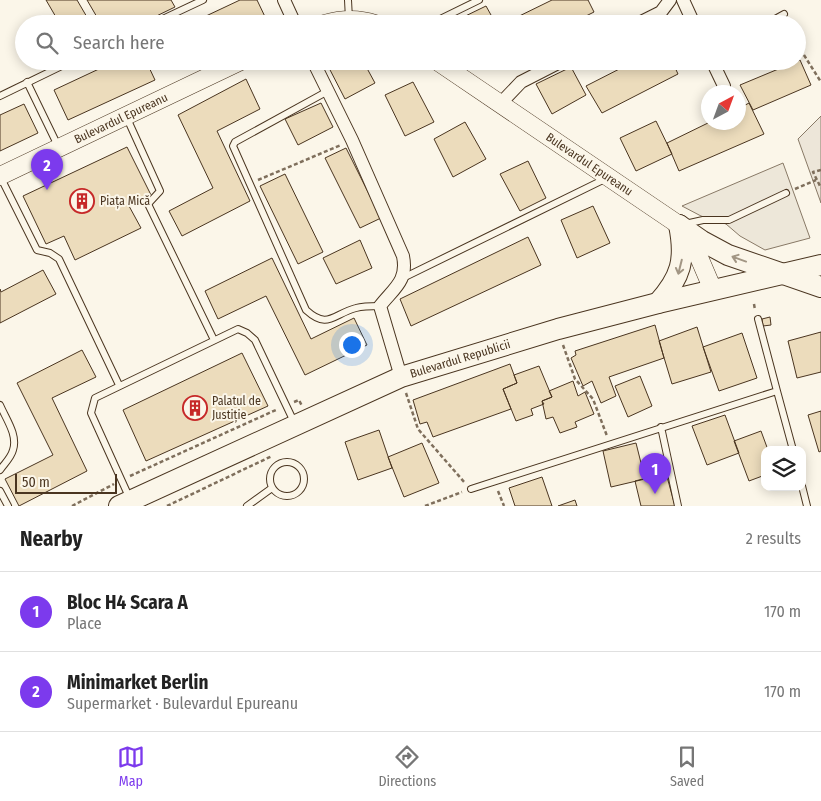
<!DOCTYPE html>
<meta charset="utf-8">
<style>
:root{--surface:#fff;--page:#f2f2f2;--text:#222;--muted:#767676;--line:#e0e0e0;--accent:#7c3aed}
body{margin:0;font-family:"Fira Sans Condensed",sans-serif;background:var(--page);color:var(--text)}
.controls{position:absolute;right:15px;bottom:15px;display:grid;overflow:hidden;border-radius:10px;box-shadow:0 2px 12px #0003}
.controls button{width:45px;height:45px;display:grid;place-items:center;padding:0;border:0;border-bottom:1px solid var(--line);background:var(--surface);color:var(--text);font:25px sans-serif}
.compass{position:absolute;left:701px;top:85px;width:45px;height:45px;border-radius:50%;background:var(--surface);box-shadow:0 2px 12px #0003;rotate:41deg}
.scale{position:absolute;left:15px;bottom:12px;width:102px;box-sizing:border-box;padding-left:5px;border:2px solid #4a3520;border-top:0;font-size:14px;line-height:18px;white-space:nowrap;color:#4a3520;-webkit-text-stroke:4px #fbf6e9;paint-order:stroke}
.you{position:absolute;left:351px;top:344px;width:18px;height:18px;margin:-12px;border:4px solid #fff;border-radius:50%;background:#1a73e8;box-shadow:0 0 0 8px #1a73e833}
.badge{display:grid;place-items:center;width:32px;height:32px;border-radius:50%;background:var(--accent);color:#fff;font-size:16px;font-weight:700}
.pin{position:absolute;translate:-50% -41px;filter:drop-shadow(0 1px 2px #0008)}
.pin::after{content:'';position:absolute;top:26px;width:18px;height:15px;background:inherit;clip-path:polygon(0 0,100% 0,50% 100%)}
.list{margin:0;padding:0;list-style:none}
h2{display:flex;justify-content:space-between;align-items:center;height:65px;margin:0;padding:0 20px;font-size:21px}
h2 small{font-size:16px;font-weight:400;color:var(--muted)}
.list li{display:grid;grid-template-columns:32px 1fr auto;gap:15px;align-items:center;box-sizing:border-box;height:80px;padding:0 20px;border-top:1px solid var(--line)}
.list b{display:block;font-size:19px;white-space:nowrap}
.list p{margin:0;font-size:16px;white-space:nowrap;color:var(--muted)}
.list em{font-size:16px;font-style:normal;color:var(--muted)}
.icon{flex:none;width:28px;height:28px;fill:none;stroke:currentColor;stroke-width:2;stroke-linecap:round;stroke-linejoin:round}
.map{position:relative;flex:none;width:821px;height:506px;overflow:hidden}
.search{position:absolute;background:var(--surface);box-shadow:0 2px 12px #0003;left:15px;right:15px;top:15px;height:55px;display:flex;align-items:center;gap:12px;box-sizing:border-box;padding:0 18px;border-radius:28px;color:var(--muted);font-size:19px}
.sheet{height:225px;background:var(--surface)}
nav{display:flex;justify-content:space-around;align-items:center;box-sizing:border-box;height:70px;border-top:1px solid var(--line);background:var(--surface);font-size:14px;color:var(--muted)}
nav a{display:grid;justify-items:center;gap:2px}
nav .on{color:var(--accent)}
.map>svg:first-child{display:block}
.green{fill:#ede6d9;stroke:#887966}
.parking{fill:#ede7d9;stroke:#887966}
.building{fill:#ecdcbc;stroke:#4a3520}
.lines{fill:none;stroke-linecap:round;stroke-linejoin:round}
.lane-casing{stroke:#4a3520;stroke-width:8}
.street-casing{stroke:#4a3520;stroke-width:14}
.secondary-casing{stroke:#4a3520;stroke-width:19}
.primary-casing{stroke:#4a3520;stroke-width:22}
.path{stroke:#7f6f5c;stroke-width:2.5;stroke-dasharray:4 2.5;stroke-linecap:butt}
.lane{stroke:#fbf6e9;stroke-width:6}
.street{stroke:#fbf6e9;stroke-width:12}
.secondary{stroke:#fbf6e9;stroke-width:18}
.primary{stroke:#fbf6e9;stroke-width:20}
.oneway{stroke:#a29684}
.labels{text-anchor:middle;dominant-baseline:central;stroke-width:4;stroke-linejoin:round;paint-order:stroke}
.street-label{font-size:12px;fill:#4a3520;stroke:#fbf6e9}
.poi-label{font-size:12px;fill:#4a3520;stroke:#fbf6e9;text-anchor:start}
</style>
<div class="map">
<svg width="821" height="506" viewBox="0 0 821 506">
<rect width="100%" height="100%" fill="#fbf6e9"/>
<path class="green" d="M 821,116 L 821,203 L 798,139 Z"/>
<path class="parking" d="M 783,163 L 810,238 L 765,250 L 740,236 L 726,224 L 701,216 L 682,206 Z"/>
<path class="building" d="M 46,0 L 77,0 L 91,24 L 60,24 Z
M 87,0 L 171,0 L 175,7 L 140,24 L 101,24 Z
M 240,0 L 257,0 L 268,23 L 189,24 Z
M 552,0 L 588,0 L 594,12 L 570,24 L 503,24 Z
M 486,6 L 496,24 L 451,24 L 451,23 Z
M 800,60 L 811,85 L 753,110 L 740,85 Z
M 116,61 L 146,61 L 155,80 L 68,120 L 54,90 Z
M 332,61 L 363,61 L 375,83 L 345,99 L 327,64 Z
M 635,61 L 672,61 L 678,74 L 602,113 L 586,86 Z
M 571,67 L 586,95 L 552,114 L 536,84 Z
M 246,79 L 260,109 L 217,131 L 250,201 L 182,236 L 169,211 L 213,188 L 178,115 Z
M 413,82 L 434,122 L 405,136 L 385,95 Z
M 321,103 L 333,127 L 298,145 L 285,119 Z
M 749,103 L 764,134 L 679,171 L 667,143 L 710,122 L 738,122 L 738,109 Z
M 24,104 L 38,133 L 0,151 L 0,115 Z
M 656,121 L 672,154 L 636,171 L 620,138 Z
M 465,122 L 486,159 L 453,177 L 434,139 Z
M 127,147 L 151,195 L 129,206 L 141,228 L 75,260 L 64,236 L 46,244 L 23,196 Z
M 346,148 L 381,218 L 360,228 L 325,158 Z
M 528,161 L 546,198 L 520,211 L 500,174 Z
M 285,174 L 323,252 L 298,264 L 260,186 Z
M 593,206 L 610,243 L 577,258 L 561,220 Z
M 528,237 L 541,265 L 411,326 L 400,299 Z
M 360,240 L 372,268 L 336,284 L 323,258 Z
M 272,258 L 311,339 L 354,318 L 367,345 L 305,375 L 266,296 L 218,319 L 205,291 Z
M 43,270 L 56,294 L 0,323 L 0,289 L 1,292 Z
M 770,317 L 771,325 L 763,326 L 762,319 Z
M 655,325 L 664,358 L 609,377 L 616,396 L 601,403 L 592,381 L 583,386 L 571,358 L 576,355 L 575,351 Z
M 697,327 L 711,372 L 672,384 L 659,341 Z
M 821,332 L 821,372 L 797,378 L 788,341 Z
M 742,333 L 757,378 L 719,391 L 703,347 Z
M 82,350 L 96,377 L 52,398 L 87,471 L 19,506 L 5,479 L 53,455 L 17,383 Z
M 242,353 L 268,406 L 146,461 L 123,410 Z
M 510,364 L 517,383 L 503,389 L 511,409 L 433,437 L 427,422 L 420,424 L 413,400 Z
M 539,366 L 552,397 L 542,401 L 544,404 L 531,409 L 533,415 L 516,421 L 503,389 L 517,383 L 514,375 Z
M 640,376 L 652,406 L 628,417 L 615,386 Z
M 573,381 L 578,396 L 585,392 L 594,414 L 575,422 L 577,427 L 560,433 L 553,417 L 546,419 L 542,401 L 552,397 L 549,391 Z
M 821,411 L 821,451 L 819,452 L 808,415 Z
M 725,415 L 739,453 L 707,465 L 692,426 Z
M 379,430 L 392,468 L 358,480 L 345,442 Z
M 761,431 L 768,450 L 765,450 L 765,475 L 749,481 L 734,441 Z
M 422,443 L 439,483 L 404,497 L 388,457 Z
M 636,443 L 645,479 L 611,487 L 603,451 Z
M 666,473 L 675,506 L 641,506 L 635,481 Z
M 542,477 L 552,506 L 515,506 L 509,488 Z
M 575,500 L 577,506 L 558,506 Z"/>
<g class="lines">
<defs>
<path id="lane" d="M 348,0 L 349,19
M 152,24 L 203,0
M 430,24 L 479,0
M 766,24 L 784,14
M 27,82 L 58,146
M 328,91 L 235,142 L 233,146 L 306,310 C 328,330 333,314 356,308 C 363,306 372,306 380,306
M 0,96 L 72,61
M 126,116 L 160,191 L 148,204 L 214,340
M 1,178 L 37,250 L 50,253 L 59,259 L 119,385
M 685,224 L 703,220 L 729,220 L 786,193
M 403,278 L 607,178
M 758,319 L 777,391
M 0,405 C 6,419 18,435 13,450 C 11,458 4,464 0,470
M 661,427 L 678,506
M270 479a17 17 0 1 1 34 0a17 17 0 1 1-34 0Z
M 802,486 L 807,506
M 471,489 L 777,391 L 793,450
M 0,491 L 8,506
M 130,499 L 91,413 L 95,398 L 238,329 L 247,333 L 255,340 L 295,424
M 247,506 L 272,488"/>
<path id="street" d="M 284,0 L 295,24
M 683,0 L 694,24
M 637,24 L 661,12 L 670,0
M 313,61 L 352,140 L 403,256 C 408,281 394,288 380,306 L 401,377
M 712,61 L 724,86
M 500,104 L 521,82 L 562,61"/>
<g id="secondary">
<path d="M 324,24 C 341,19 358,18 375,24"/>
<path id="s1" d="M 437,61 L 679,225 L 698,255 L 713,290"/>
<path id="s2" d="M 0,176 L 241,61"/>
</g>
<g id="primary">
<path d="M 679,225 L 702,241 L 728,255 L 821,287"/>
<path d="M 658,303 C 681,277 686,260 679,225"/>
<path id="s3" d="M 119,506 L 401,377 L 558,329 L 658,303 L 821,265"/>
</g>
</defs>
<use href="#lane" class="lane-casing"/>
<use href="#street" class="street-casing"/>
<use href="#secondary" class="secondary-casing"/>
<use href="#primary" class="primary-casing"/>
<path class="path" d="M 797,44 L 821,82
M 821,170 L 813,172 L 821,188
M 258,180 L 341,145
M 795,189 L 816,180
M 754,304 L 755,310
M 563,345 L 575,379 L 593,399 L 607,436
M 406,393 L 418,429 L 465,483
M 294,402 L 299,400 L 302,406
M 130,476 L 278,409
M 498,491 L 504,506
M 72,506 L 114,484
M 167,506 L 272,456
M 425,506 L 462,492"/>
<use href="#lane" class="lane"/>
<use href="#street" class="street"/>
<use href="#secondary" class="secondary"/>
<use href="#primary" class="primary"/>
</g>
<defs><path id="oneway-shaft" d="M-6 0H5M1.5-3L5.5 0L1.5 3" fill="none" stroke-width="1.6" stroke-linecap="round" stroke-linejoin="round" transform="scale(1.25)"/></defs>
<g class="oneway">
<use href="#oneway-shaft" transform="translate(739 259) rotate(-160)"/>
<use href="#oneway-shaft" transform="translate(680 267) rotate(104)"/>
</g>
<defs>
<symbol id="building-ring" viewBox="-11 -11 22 22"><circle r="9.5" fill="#fbf6e9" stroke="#c62828" stroke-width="1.5"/><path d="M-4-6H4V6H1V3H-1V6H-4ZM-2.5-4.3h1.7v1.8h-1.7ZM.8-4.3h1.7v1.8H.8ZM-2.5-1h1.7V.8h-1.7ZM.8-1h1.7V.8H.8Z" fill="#c62828"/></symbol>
</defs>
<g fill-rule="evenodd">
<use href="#building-ring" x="68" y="187" width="28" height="28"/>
<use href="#building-ring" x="181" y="394" width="28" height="28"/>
</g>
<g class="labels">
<g class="street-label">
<text stroke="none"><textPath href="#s2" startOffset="134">Bulevardul Epureanu</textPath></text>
<text stroke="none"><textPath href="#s1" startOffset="184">Bulevardul Epureanu</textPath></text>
<text stroke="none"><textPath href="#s3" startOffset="372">Bulevardul Republicii</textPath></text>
</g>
<g class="poi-label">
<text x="100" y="201">Piața Mică</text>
<text x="212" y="401">Palatul de<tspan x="212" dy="14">Justiție</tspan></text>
</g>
</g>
</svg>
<div class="controls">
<button><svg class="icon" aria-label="layers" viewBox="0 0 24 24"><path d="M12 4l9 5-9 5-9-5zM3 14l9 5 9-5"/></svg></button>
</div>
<svg class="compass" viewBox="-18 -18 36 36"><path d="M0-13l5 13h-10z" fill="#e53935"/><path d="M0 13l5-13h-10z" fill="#767676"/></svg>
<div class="scale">50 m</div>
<div class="you"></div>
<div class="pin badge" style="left:655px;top:494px">1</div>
<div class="pin badge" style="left:47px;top:190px">2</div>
<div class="search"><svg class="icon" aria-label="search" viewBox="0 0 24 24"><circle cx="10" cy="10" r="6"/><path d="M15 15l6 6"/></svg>Search here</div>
</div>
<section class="sheet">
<h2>Nearby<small>2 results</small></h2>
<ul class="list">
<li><span class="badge">1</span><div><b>Bloc H4 Scara A</b><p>Place</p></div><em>170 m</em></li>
<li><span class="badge">2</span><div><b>Minimarket Berlin</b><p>Supermarket · Bulevardul Epureanu</p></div><em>170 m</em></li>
</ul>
</section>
<nav>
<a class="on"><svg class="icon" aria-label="map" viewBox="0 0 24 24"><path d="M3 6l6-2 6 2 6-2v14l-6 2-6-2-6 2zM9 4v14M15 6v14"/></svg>Map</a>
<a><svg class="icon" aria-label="directions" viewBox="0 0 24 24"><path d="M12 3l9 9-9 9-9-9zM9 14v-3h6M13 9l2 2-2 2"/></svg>Directions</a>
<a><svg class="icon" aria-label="saved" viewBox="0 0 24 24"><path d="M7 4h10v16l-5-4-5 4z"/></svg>Saved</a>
</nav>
